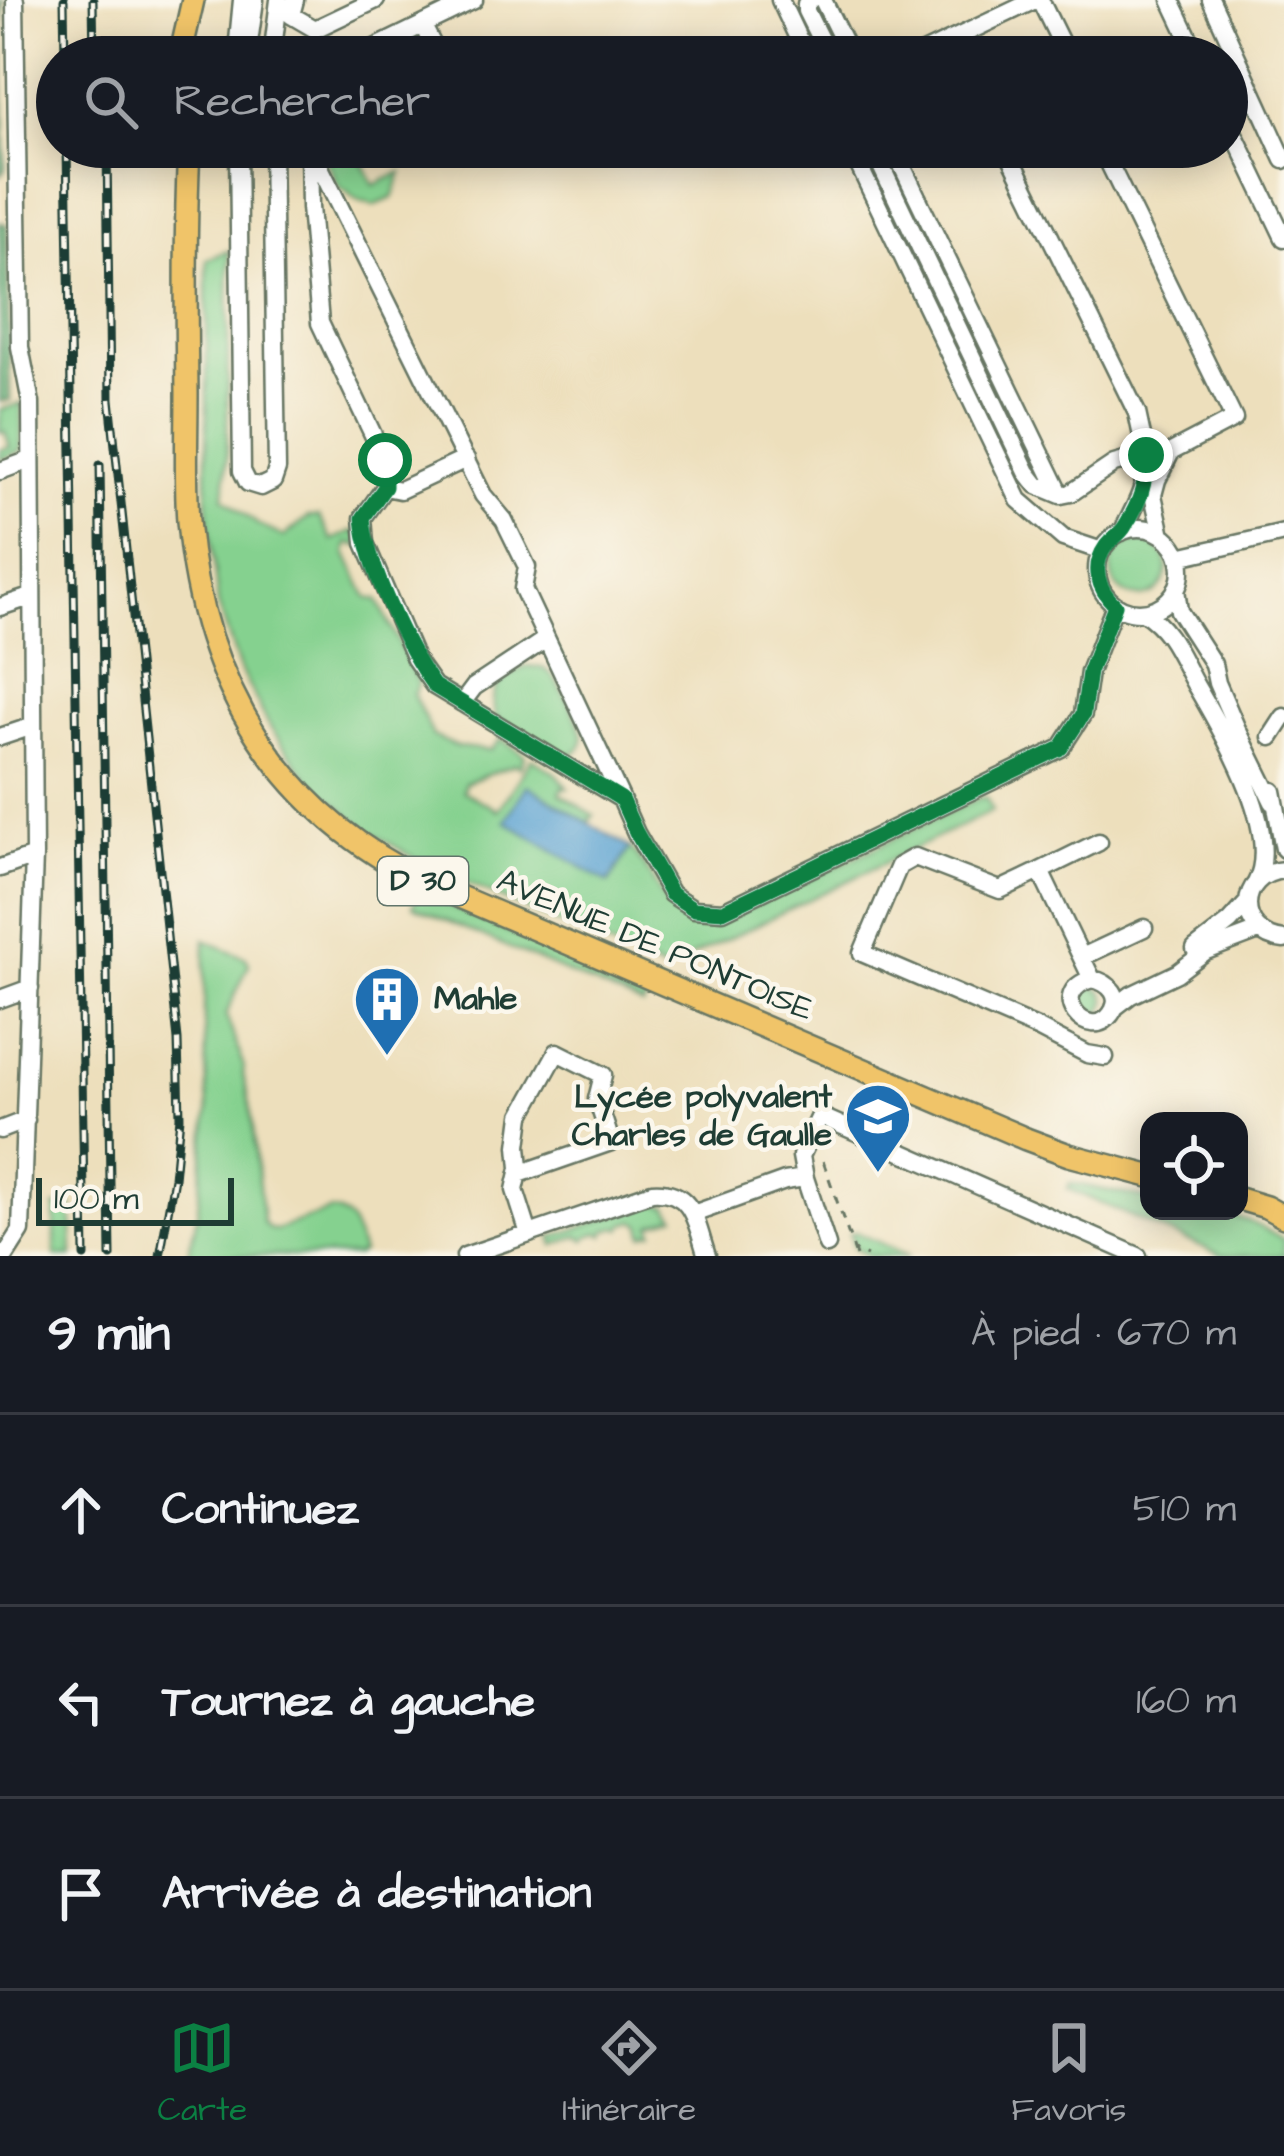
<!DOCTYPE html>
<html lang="fr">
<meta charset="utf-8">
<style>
:root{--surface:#171b24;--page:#20242c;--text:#f1f3f6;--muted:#9ea1a6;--line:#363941;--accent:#0b8043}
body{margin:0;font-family:"Architects Daughter",sans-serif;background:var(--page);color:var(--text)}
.controls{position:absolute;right:36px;bottom:36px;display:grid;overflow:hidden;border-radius:24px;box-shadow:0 6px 30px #0003}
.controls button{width:108px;height:108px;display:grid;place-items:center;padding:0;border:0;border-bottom:3px solid var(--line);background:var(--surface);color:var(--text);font:60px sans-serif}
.scale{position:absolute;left:36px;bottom:30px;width:198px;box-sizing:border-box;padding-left:12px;border:6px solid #1f3d34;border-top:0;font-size:33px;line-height:42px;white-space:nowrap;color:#1f3d34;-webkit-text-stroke:9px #fbf7ec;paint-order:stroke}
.stop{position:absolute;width:36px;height:36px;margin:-27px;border:9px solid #0b8043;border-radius:50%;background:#fff}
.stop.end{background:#0b8043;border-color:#fff;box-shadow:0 3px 12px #0008}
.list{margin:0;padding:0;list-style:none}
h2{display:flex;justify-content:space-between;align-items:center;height:156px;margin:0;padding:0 48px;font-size:51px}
h2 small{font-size:39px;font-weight:400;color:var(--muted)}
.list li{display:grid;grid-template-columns:78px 1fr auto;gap:36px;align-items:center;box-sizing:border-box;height:192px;padding:0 48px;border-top:3px solid var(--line)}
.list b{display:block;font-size:45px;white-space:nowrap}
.list em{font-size:39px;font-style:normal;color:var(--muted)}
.icon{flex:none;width:66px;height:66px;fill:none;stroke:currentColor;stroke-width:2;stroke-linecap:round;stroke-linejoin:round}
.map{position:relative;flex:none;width:1284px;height:1256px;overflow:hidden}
.search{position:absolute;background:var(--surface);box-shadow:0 6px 30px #0003;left:36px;right:36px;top:36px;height:132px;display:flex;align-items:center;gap:30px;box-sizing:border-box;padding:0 42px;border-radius:66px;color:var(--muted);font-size:45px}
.sheet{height:732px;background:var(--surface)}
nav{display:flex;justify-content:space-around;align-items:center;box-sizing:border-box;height:168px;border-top:3px solid var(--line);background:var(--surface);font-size:33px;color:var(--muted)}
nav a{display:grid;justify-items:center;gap:6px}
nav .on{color:var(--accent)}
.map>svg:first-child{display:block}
.green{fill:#85d18f;stroke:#528762;stroke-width:3}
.forest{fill:#6cb37a;stroke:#467857;stroke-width:3}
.water{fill:#5ca3d2;stroke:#3e7083;stroke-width:3}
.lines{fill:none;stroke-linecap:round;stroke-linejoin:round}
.minor-casing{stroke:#677664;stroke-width:21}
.major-casing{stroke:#677664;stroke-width:26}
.path{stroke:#677664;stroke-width:3;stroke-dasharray:9 9;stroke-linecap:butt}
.minor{stroke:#fff;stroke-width:16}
.major{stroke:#f0c469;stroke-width:21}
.rail-casing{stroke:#1f3d34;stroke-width:9}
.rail{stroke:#fbf7ec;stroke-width:4.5;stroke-dasharray:14;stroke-linecap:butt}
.route{stroke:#0b8043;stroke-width:15}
.labels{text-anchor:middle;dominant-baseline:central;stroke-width:9;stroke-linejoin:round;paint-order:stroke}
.shield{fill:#fbf7ec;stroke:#61756b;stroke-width:3}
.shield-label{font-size:30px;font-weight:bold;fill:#1f3d34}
.street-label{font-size:33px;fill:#1f3d34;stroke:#fbf7ec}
.poi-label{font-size:33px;font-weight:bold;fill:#1f3d34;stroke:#fbf7ec;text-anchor:start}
</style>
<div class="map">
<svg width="1284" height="1256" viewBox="0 0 1284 1256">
<rect width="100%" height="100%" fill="#fbf7ec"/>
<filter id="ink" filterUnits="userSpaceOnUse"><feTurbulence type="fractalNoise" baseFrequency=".00833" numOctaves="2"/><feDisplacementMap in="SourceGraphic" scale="24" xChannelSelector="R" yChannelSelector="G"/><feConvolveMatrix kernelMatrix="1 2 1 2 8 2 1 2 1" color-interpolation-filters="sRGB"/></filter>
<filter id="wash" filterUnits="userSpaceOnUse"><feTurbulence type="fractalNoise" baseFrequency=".004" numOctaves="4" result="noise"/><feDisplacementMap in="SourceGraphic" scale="48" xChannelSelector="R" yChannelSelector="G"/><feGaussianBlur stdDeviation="2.7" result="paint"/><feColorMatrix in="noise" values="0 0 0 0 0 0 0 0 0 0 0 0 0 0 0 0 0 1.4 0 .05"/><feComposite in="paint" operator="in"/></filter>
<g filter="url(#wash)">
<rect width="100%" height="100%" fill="#eddfbc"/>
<path class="green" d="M 411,40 L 424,45 L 430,57 L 373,57 Z
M 327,147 L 355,147 L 374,185 L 402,172 L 393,198 L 373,206 C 368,201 365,203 358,200 C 351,198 349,190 340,188 L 324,156 Z
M 229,251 L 227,459 L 224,498 L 257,524 L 284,537 L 308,517 L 319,517 L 332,540 L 354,531 L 358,532 L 358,546 L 348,543 L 346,553 L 368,598 L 378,600 L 415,677 L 418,685 L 413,694 L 433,736 L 458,747 L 491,750 L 501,739 L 525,755 L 520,767 L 516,764 L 465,783 L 463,791 L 498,810 L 532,758 L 558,775 L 568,788 L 562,788 L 560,794 L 594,815 L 588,822 L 527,786 L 609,883 L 630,848 C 664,882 662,939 728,918 L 977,799 L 986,797 L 992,811 L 663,970 L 430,867 L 369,831 L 312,783 L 271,729 L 240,670 L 218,604 L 207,502 L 207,259 Z
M 22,403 L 22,451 L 0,460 L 0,450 L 10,447 L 5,431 L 0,432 L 0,410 Z
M1111 569a28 28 0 1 1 56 0a28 28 0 1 1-56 0Z
M 527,666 C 534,667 540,666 546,670 C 557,676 584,728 583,740 C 581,752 571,755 561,757 L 496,717 C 486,688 503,677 527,666 Z
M 419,892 L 649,995 L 643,1006 L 413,906 Z
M 205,940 L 246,958 L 249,964 L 226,1015 L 244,1066 L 243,1074 L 250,1105 L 263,1223 L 269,1229 L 276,1230 L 330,1211 C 353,1212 355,1235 362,1253 L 356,1256 L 188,1256 L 197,1215 L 208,1113 L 204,1019 Z
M1078 1001a14 14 0 1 1 28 0a14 14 0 1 1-28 0Z
M 1070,1183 L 1149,1199 L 1149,1211 L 1217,1211 L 1248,1221 L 1284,1240 L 1284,1256 L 1222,1256 L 1068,1189 Z
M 652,1203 L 668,1206 L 676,1216 L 652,1225 L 654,1232 L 644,1235 L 642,1225 L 635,1221 L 625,1224 L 622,1229 L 618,1227 L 607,1230 L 604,1235 L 599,1233 L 589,1236 L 586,1240 L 579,1236 L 555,1245 L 552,1237 Z
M 72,1206 L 73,1256 L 55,1256 L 55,1207 Z
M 856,1232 L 910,1256 L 871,1256 L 855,1249 L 850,1233 Z"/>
<path class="forest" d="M 0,0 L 3,0 L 5,169 L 0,175 Z
M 0,222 L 7,225 L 10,400 L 0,402 Z"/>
<path class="water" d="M 527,785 L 630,848 L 608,883 L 505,821 Z"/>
</g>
<g filter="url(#ink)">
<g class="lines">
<defs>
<path id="minor" d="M 295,0 L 291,15 L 315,29 L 376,0
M 780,0 L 807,57
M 810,0 L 806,4 L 806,11 L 829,57
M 823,0 L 851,57
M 1040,0 L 1068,57
M 1171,0 L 1198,57
M 1211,0 L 1284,160
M 423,26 L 439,57
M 953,39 L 1035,0
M 238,41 L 242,0
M 247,57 L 255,0
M 272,57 L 279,0
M 356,57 L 474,0
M 915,57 L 953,39 L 962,57
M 1227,119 L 1284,238
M 238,147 L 242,471 L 248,483 L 261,487 L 273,481 L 277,469 L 272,147
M 309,147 L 310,207 L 320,323 L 385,460 L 385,487 L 363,518 L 365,543 L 415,659 L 434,686 L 621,799 L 636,833 L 671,894 L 694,909 L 723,911 L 1061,748 L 1083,714 L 1089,672 L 1115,605
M 850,147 L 1019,500 L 1063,538 L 1102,551
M 872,147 L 1027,472 L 1037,485 L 1061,495 L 893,147
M 1006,147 L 1137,413 L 1146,455 L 1114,464 L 1071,493 L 1061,495
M 1101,147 L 1234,419 L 1171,452 L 1157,480 L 1153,495 L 1162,535
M 311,149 L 483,495 L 504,520 L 527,567 L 523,589 L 621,798
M 0,471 L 30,460
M 385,487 L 400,490 L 466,459
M1097 570a42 42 0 1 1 84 0a42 42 0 1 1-84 0Z
M 1122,532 C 1136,505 1148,485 1146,455
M 1179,557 L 1284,533
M 1176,589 L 1179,611 L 1213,664 L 1217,683 L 1236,727 L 1273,802
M 0,607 L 30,597
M 1143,612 C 1172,630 1180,658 1196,686 C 1222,731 1283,832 1256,883
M 462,703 L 474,687 L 546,639
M 0,737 L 33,726
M 1271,737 L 1284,717
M 1273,791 L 1284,849
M 0,868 L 34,856
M 1284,870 C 1236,874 1236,935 1284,940
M 1040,871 L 1000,890 L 915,857 L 899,866 L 862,953 L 1039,1029 L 1087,1054 L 1105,1057
M 1195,949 L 1230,922 L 1248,902
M 1082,957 L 1144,928
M 1092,979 C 1044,993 1089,1044 1111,1014 C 1124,997 1109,982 1092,979 L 1040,871 L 1099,842
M 0,999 L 30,988
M 1114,1008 L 1131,995 L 1177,973 L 1206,951 L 1259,931
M 0,1130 L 26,1120
M 519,1174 L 611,1142 L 597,1099 L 603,1075 L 557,1052 L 522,1115 L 518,1146 L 520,1168 L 515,1190 L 529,1234
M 805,1178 L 801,1156 L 820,1116 L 1138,1256
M 693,1214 L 785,1181 L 805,1178 L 827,1245
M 5,1256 L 21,1231 L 34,856 L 31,403 L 20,347 L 15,0
M 465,1256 L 652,1192 C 694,1189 696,1224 707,1256"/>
<path id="major" d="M 180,57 L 193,0
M 189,147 C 185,229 186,311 187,393 C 187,436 185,479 188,521 C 202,684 278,811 427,883 L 1026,1139 L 1069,1155 L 1149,1176
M 1239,1199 L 1266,1207 L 1284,1217"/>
</defs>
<use href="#minor" class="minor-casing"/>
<use href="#major" class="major-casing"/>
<path class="path" d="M 823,1161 L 854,1250
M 856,1256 L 854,1250 L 867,1256"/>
<use href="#minor" class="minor"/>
<use href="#major" class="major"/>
<defs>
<path id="rail" d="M 64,0 L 65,57
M 93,0 L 94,57
M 67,147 L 85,1256
M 107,147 L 110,399 L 178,1040 L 180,1117 L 174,1178 L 160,1256
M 100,465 L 111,1256"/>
</defs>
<use href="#rail" class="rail-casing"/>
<use href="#rail" class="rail"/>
</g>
</g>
<g class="lines" filter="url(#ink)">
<path class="route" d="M 385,460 L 385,487 L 363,518 C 367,565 406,647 434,686 L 621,799 L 636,832 L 671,894 L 694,909 L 723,911 L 1061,748 L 1083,714 L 1089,672 L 1115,605 C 1098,589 1091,567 1106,546 C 1112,538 1120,535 1125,526 C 1140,503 1147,482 1146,455"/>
</g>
<defs>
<symbol id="building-pin" viewBox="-11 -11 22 30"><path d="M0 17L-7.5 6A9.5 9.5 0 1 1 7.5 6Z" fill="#1f6fb2" stroke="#fbf7ec"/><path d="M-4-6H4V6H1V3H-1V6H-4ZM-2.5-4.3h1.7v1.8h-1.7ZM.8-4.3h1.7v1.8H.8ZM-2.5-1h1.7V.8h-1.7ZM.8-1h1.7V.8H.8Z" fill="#fff"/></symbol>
<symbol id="school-pin" viewBox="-11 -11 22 30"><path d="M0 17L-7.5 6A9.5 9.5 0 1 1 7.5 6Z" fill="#1f6fb2" stroke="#fbf7ec"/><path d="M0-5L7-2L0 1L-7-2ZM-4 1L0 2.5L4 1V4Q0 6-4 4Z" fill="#fff"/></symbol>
</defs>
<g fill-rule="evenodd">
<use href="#building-pin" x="349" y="961" width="76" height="104"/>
<use href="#school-pin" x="840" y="1078" width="76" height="104"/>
</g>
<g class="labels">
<rect class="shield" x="378" y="857" width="90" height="48" rx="9"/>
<g class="shield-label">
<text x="423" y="881">D 30</text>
</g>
<g class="street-label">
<text transform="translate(655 945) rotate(23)">AVENUE DE PONTOISE</text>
</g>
<g class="poi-label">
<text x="434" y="999">Mahle</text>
<text x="832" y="1097" text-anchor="end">Lycée polyvalent<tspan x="832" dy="38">Charles de Gaulle</tspan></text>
</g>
</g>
</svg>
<div class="controls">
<button><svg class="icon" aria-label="locate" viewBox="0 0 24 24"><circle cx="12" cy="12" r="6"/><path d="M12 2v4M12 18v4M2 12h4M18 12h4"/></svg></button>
</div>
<div class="scale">100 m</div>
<div class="stop" style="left:385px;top:460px"></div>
<div class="stop end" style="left:1146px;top:455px"></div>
<div class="search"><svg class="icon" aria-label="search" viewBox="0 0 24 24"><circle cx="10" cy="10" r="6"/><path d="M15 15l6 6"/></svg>Rechercher</div>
</div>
<section class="sheet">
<h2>9 min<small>À pied · 670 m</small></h2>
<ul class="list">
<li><svg class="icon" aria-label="ahead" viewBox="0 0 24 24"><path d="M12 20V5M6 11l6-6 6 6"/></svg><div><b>Continuez</b></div><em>510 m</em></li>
<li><svg class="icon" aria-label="left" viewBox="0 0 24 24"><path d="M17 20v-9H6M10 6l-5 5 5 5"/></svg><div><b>Tournez à gauche</b></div><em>160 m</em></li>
<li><svg class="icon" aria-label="arrive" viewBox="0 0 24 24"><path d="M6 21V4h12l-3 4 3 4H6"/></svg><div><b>Arrivée à destination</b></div></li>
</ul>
</section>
<nav>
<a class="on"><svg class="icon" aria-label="map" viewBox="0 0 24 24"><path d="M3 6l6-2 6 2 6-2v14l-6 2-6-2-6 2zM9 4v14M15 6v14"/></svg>Carte</a>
<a><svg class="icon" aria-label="directions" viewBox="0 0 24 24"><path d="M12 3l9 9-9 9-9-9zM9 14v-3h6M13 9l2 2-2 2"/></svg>Itinéraire</a>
<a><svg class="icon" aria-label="saved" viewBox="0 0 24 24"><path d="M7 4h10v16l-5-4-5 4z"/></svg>Favoris</a>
</nav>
